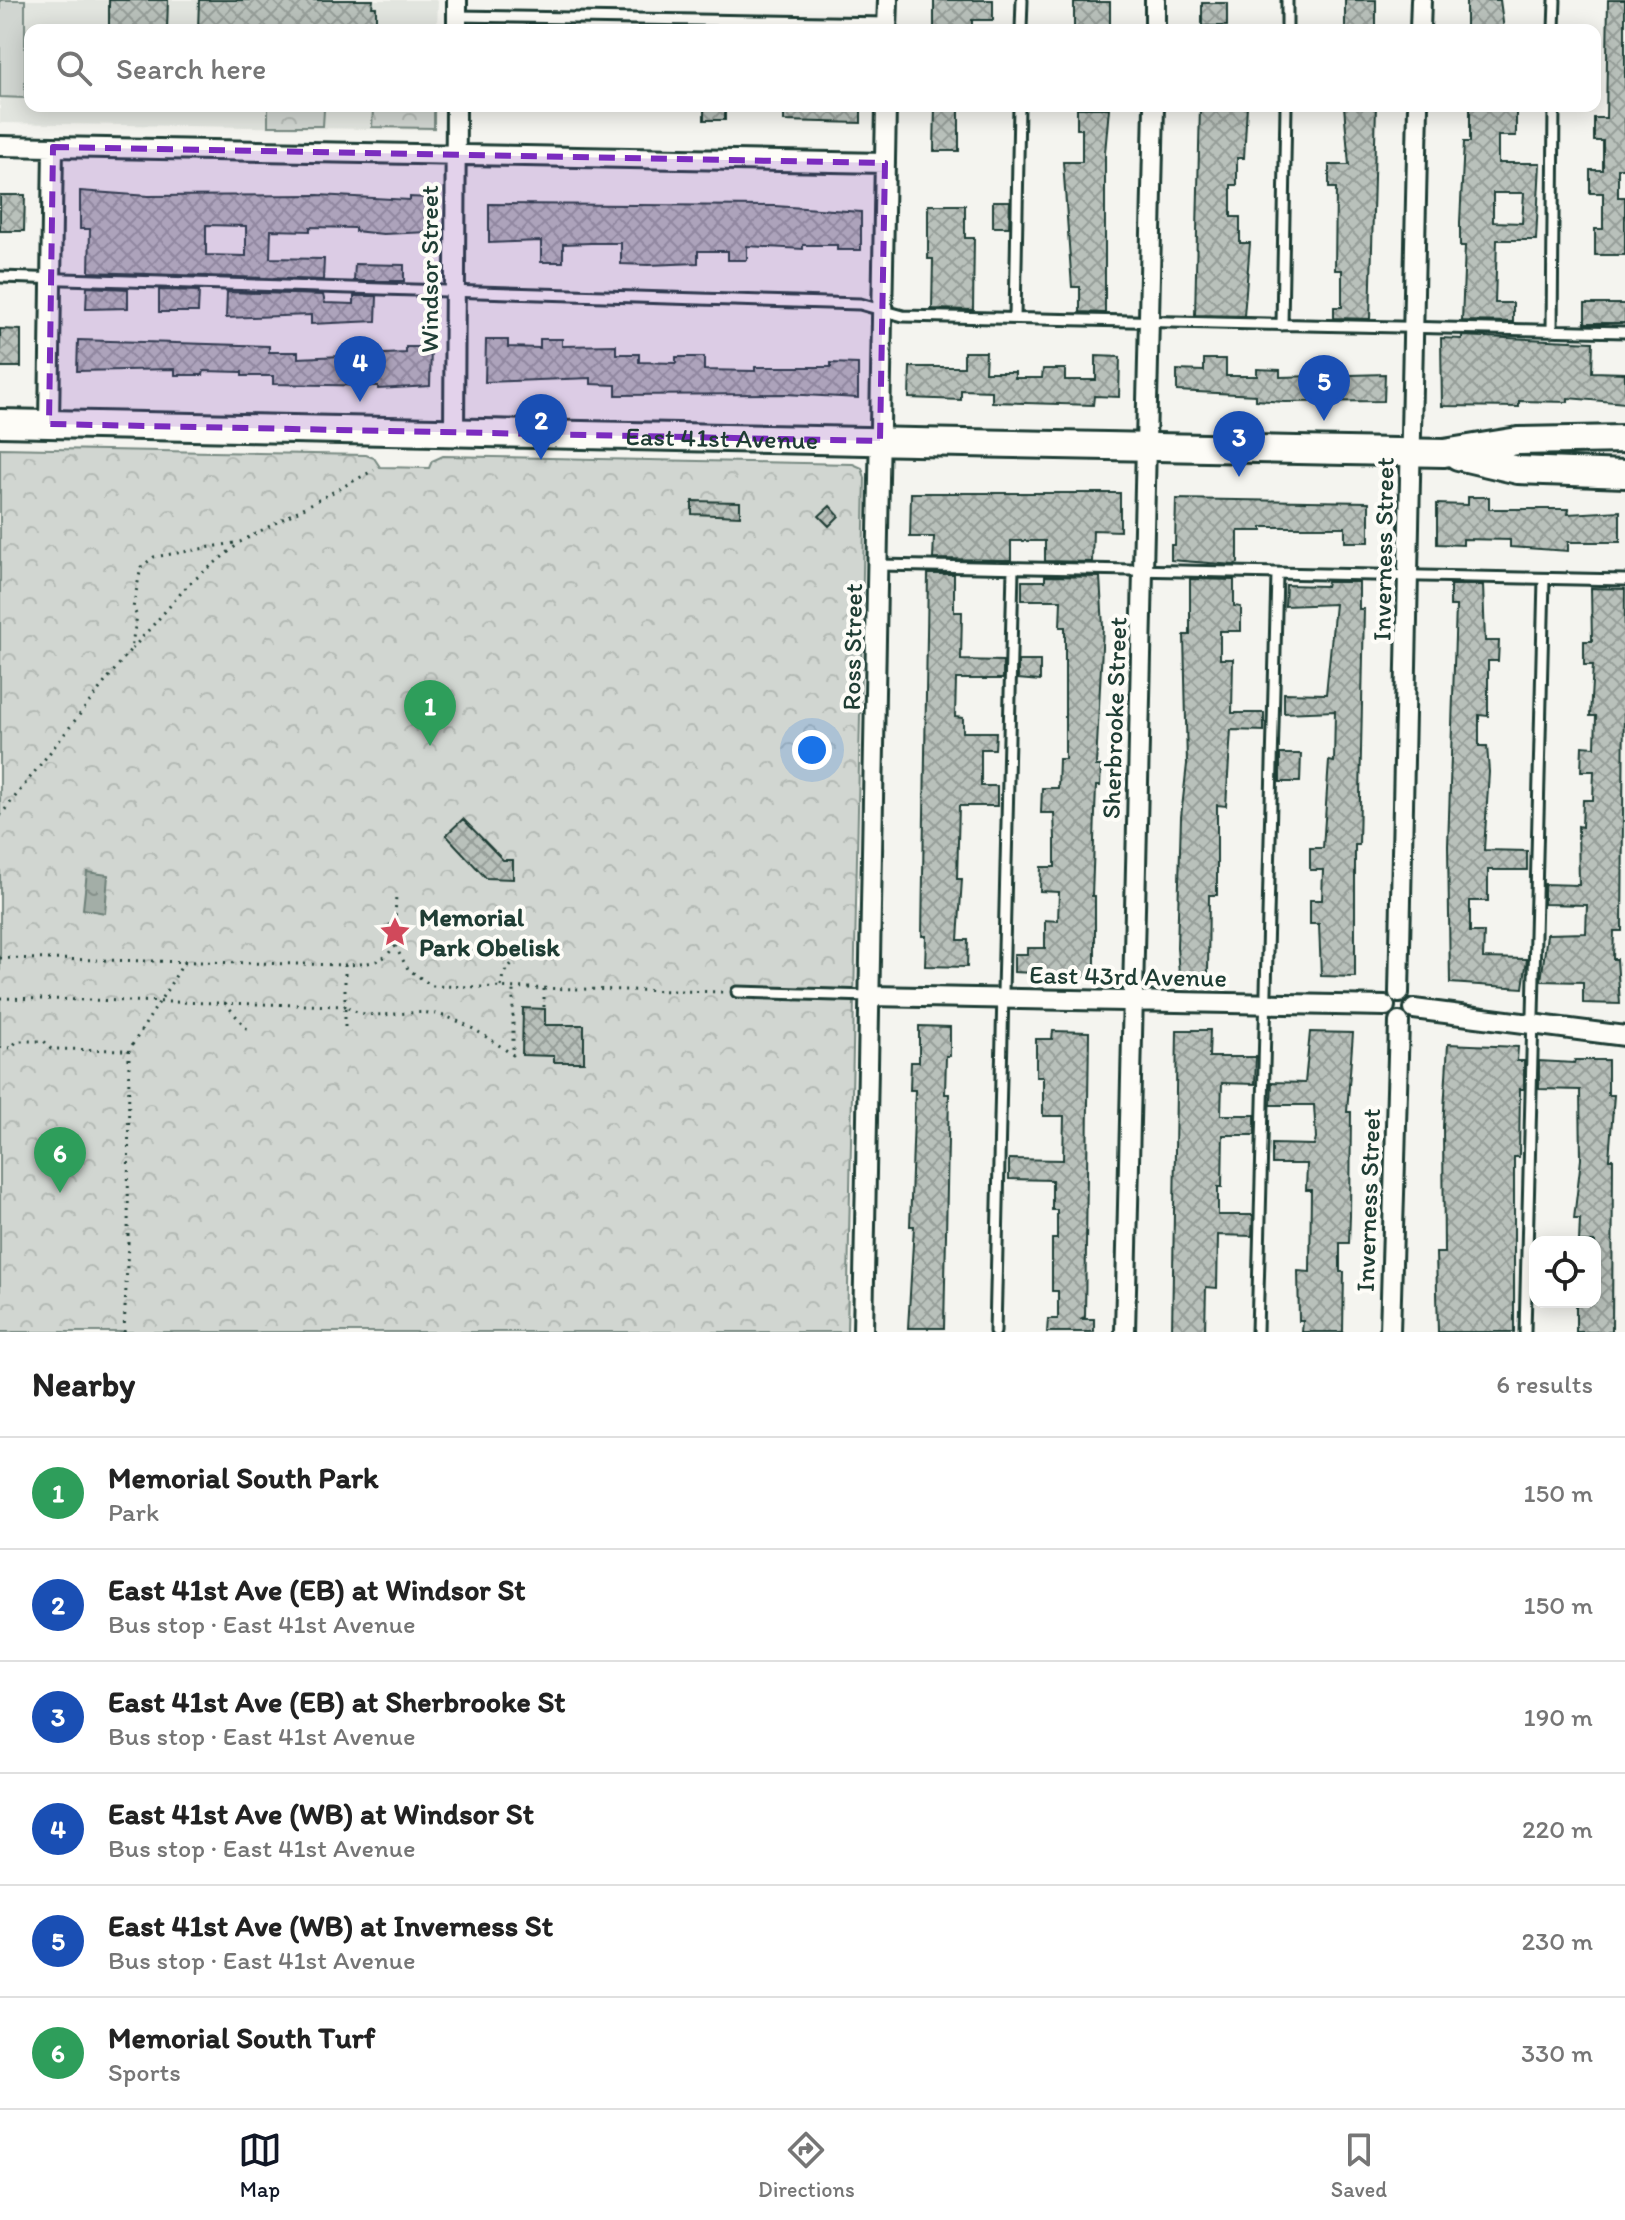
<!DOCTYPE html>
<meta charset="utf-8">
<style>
:root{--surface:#fff;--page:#f2f2f2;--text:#222;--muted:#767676;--line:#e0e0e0;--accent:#111827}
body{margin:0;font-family:Itim,sans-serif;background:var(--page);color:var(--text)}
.controls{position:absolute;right:24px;bottom:24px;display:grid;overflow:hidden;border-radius:16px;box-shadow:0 4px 20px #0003}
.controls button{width:72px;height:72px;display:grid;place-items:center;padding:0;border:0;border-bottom:2px solid var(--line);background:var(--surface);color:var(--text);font:40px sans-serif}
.you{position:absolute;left:812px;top:750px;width:28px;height:28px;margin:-20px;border:6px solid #fff;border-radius:50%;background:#1a73e8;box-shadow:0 0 0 12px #1a73e833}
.badge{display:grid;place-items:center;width:52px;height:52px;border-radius:50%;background:var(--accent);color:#fff;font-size:26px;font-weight:700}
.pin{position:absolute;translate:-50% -66px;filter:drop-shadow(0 2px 4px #0008)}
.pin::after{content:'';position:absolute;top:42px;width:28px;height:24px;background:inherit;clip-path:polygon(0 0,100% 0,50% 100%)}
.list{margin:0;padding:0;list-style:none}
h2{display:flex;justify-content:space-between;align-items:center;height:104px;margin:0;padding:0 32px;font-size:34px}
h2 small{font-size:26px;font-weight:400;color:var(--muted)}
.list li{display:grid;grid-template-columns:52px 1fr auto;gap:24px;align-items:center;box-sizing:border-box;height:112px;padding:0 32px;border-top:2px solid var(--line)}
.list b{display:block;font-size:30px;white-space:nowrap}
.list p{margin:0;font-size:26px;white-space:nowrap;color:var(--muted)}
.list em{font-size:26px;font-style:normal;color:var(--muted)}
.icon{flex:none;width:44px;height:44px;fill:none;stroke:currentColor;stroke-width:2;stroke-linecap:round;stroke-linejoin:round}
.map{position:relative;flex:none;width:1625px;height:1332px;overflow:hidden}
.search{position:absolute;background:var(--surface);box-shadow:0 4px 20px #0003;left:24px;right:24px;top:24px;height:88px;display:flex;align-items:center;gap:20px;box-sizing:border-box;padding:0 28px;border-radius:16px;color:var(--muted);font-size:30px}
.sheet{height:776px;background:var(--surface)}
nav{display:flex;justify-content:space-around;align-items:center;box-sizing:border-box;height:112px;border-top:2px solid var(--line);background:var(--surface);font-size:22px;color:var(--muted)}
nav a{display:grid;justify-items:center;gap:4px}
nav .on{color:var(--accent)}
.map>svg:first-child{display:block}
.built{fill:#e2e5df}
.grass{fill:#d1d6d1;stroke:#788a82;stroke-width:2}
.park{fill:url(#park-crowns);stroke:#788a82;stroke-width:2}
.water{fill:url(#water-ripples);stroke:#6e8179;stroke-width:2}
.building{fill:url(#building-cross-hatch);stroke:#1f3d34;stroke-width:2;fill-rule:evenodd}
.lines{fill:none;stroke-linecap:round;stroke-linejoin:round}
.service-casing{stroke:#1f3d34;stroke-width:15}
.minor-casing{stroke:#1f3d34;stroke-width:24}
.secondary-casing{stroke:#1f3d34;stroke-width:32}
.path{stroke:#1f3d34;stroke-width:3;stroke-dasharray:2 6;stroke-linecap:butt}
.service{stroke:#fdfcf7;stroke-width:9}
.minor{stroke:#fdfcf7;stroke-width:18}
.secondary{stroke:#fdfcf7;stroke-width:26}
.marked{fill:#7b2cbf;fill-opacity:0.2;stroke:#7b2cbf;stroke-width:6;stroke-dasharray:16 10;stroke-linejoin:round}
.labels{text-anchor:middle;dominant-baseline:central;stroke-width:8;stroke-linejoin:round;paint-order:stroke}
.street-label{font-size:26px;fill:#1f3d34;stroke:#fdfcf7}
.poi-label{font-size:26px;font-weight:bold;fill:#1f3d34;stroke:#fdfcf7;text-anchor:start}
</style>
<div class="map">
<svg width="1625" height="1332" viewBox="0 0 1625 1332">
<defs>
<pattern id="park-crowns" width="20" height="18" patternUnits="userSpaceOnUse" patternTransform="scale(2)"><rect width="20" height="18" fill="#d1d6d1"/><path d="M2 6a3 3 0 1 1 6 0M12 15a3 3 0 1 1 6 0" fill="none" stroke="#b3b9b4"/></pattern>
<pattern id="water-ripples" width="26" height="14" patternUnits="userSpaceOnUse" patternTransform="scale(2)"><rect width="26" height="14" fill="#a3aea7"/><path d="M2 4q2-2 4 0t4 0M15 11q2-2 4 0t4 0" fill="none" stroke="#848f89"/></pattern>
<pattern id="building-cross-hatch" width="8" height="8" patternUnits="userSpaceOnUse" patternTransform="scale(2)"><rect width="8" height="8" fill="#b9c1bb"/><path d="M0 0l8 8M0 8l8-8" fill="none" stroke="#969e99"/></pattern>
</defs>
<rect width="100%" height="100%" fill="#f4f4ef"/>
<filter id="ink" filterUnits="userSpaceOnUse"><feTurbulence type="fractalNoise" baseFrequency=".0125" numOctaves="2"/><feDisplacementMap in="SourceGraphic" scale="16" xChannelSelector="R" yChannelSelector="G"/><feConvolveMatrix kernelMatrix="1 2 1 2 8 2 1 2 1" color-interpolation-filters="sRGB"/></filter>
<g filter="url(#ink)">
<path class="built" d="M 0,0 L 438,0 L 437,30 L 30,30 L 30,106 L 436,106 L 435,130 L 0,123 Z"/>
<path class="grass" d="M 0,0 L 25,0 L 25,98 L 0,97 Z"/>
<path class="park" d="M 268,106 L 320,106 L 324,110 L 323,126 L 268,126 Z
M 413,106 L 434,106 L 434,128 L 372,127 L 373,109 L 413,109 Z
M 0,448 L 366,455 L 374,458 L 380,467 L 429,468 L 432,461 L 443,456 L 853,464 L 862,468 L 865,478 L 847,1332 L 0,1332 Z"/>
<path class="water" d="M 87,872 L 108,875 L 105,913 L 83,909 Z"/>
<path class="building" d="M 109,0 L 168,0 L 167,30 L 109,30 Z
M 199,0 L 373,0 L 372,7 L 376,7 L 376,30 L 198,30 Z
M 934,0 L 993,0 L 993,20 L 972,20 L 972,30 L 934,30 Z
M 1345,0 L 1376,0 L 1376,29 L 1345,29 Z
M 1466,0 L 1500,0 L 1504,30 L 1466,30 Z
M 1608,0 L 1625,0 L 1625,168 L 1618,168 L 1618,197 L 1625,197 L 1625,255 L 1595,255 L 1595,229 L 1603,229 L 1603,193 L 1590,193 L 1590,170 L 1603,170 L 1603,141 L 1594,141 L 1594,118 L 1606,118 Z
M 1074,2 L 1110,2 L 1110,30 L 1074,30 Z
M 1202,3 L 1227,3 L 1227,26 L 1202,26 Z
M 704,106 L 725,106 L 725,120 L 704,120 Z
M 784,106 L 861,106 L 861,123 L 784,121 Z
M 935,106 L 959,106 L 959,151 L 934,151 Z
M 1200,106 L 1247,106 L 1244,158 L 1237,158 L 1237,185 L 1231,185 L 1231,217 L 1240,217 L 1240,243 L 1250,243 L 1244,316 L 1195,315 Z
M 1344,106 L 1376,106 L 1370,319 L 1334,318 L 1334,307 L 1342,307 L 1342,270 L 1335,270 L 1336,188 L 1329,188 L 1329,165 L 1349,165 Z
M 1470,106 L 1516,106 L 1516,136 L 1498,136 L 1498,163 L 1540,163 L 1536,240 L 1497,240 L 1495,303 L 1513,303 L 1513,322 L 1462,321 L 1465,246 L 1460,246 L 1460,222 L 1464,142 L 1470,142 ZM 1493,193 L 1524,193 L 1522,223 L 1493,222 Z
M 1077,108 L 1109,108 L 1105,153 L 1105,313 L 1080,312 L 1080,287 L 1072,287 L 1063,162 L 1082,162 L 1082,129 L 1077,129 Z
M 80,191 L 148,196 L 318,195 L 410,200 L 410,197 L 430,198 L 429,232 L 383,234 L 355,231 L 355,228 L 310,227 L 310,231 L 271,230 L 270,258 L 324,259 L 323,280 L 89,272 L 90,229 L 80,229 ZM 206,225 L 246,226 L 246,256 L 206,255 Z
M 0,195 L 25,195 L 24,231 L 0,231 Z
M 993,201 L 1010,201 L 1009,227 L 993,227 Z
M 489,204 L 775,206 L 861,212 L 861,250 L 837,250 L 837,245 L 803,245 L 803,249 L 747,246 L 747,260 L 728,260 L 728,251 L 698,251 L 698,263 L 648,265 L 621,264 L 621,243 L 591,243 L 563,244 L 563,262 L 541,262 L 541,241 L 489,243 Z
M 928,205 L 965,205 L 965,238 L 974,238 L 973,310 L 932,309 L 933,259 L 928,259 Z
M 355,264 L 404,265 L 404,281 L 354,281 Z
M 87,287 L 128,289 L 128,308 L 86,309 Z
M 159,290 L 199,291 L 198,312 L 159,312 Z
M 227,292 L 323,295 L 325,303 L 354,304 L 354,296 L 377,296 L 376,321 L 311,324 L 311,315 L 226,318 Z
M 1585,304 L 1625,304 L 1625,323 L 1585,323 Z
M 0,329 L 21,330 L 21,367 L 0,367 Z
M 1462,336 L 1593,342 L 1592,372 L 1625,373 L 1625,403 L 1568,398 L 1568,402 L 1519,401 L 1519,407 L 1442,406 L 1441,338 L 1462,339 Z
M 540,339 L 562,339 L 562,346 L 616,345 L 616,354 L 639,354 L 639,362 L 676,363 L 676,357 L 704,357 L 704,370 L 755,371 L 755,367 L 831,367 L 831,363 L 858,364 L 858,398 L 785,394 L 616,395 L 616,385 L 591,384 L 591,378 L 485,382 L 486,340 L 508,340 L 508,347 L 540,348 Z
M 78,340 L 269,346 L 269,352 L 298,352 L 298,358 L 406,353 L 406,347 L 431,347 L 430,386 L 378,389 L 378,386 L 273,384 L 273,376 L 242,376 L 242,372 L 204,371 L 203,375 L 175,375 L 175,369 L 77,371 Z
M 964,352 L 986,352 L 985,372 L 1015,372 L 1015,378 L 1042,378 L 1043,369 L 1065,369 L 1065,380 L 1096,380 L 1096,356 L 1120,357 L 1119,397 L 1094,396 L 1093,405 L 992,402 L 992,391 L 961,390 L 961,400 L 909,398 L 910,367 L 964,367 Z
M 1204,359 L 1226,359 L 1226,376 L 1257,376 L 1257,369 L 1280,370 L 1280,377 L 1385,374 L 1384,401 L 1284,402 L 1256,400 L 1256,395 L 1177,391 L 1177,370 L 1204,371 Z
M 911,493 L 1120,493 L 1120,531 L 1093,530 L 1092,562 L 1045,561 L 1045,541 L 1011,541 L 1011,560 L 933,559 L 934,537 L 910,537 Z
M 1468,497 L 1489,497 L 1489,509 L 1569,509 L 1568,514 L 1620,511 L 1620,542 L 1568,542 L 1568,551 L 1510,547 L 1510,540 L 1463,539 L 1463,545 L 1437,544 L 1437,504 L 1468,505 Z
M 1176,499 L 1369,502 L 1369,542 L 1345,542 L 1345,527 L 1262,527 L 1262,531 L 1238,531 L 1238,563 L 1234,565 L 1171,560 L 1171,545 L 1175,545 Z
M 692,501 L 740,502 L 740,516 L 692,514 Z
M 830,506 L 839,516 L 829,526 L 819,516 Z
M 928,574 L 954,574 L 954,612 L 962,612 L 961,660 L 1003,661 L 1003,679 L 956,679 L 955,717 L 963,718 L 963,732 L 996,732 L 995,749 L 981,749 L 981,786 L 997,786 L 997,806 L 959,806 L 957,879 L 962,879 L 958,940 L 968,940 L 967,967 L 925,966 L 926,936 L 922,936 Z
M 1045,576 L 1100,577 L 1103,627 L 1096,766 L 1101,766 L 1100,786 L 1096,786 L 1092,896 L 1095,896 L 1095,976 L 1014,972 L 1014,954 L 1027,954 L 1027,948 L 1045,948 L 1045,920 L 1058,921 L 1059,892 L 1040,891 L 1041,867 L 1055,867 L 1055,839 L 1054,813 L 1041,813 L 1042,788 L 1058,788 L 1059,759 L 1065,759 L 1065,627 L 1060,627 L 1061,600 L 1022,600 L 1022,581 L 1045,581 Z
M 1190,579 L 1234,580 L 1234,606 L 1241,607 L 1241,631 L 1220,631 L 1220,659 L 1233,659 L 1232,713 L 1264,713 L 1264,731 L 1231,730 L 1226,806 L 1217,805 L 1217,895 L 1209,895 L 1208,974 L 1179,974 L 1177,947 L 1181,817 L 1187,764 L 1184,635 L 1190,635 Z
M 1327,582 L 1359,582 L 1359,609 L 1364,609 L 1359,845 L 1355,845 L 1355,977 L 1321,976 L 1319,924 L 1310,924 L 1310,900 L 1322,900 L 1323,870 L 1310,870 L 1310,848 L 1323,848 L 1329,761 L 1334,762 L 1335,711 L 1284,713 L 1284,693 L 1326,694 L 1335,604 L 1285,606 L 1286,585 L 1326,586 Z
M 1450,585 L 1483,585 L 1485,641 L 1499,641 L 1498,661 L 1488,661 L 1488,716 L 1479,715 L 1479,746 L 1487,746 L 1489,772 L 1484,850 L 1527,851 L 1527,870 L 1488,870 L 1488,901 L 1470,901 L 1470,932 L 1484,932 L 1483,958 L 1527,959 L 1523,988 L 1450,983 L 1448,846 L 1456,606 L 1450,606 Z
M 1591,588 L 1625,589 L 1622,931 L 1614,931 L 1613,959 L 1617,959 L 1620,1004 L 1583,1003 L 1583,982 L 1541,981 L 1547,934 L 1586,933 L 1587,905 L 1544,904 L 1544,884 L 1579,885 L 1578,826 L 1582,827 L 1583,800 L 1593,800 L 1594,771 L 1581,771 L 1582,746 L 1595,747 L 1596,716 L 1590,716 L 1593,665 L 1584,665 L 1584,641 L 1592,641 Z
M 1018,661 L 1040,661 L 1040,681 L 1018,679 Z
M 1280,754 L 1301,754 L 1300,782 L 1280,782 Z
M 463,819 L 503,860 L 513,860 L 513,879 L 486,878 L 446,835 Z
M 523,1008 L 545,1009 L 545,1025 L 584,1025 L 584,1062 L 554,1062 L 554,1056 L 522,1055 Z
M 919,1026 L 950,1027 L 950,1056 L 946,1056 L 945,1094 L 949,1094 L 944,1328 L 908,1328 L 914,1226 L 910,1226 L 915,1090 L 910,1090 L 911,1062 L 919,1062 Z
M 1177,1030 L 1210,1030 L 1209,1057 L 1256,1057 L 1255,1084 L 1222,1083 L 1221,1115 L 1255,1115 L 1255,1135 L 1223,1135 L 1222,1187 L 1218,1187 L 1218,1215 L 1253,1215 L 1252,1236 L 1218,1235 L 1217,1288 L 1206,1287 L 1205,1332 L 1172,1332 Z
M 1053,1031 L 1089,1032 L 1085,1317 L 1080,1319 L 1094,1319 L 1094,1332 L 1047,1332 L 1048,1319 L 1058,1319 L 1058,1291 L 1052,1291 L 1052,1239 L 1057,1239 L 1057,1210 L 1052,1210 L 1052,1180 L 1009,1179 L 1009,1159 L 1063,1160 L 1064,1116 L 1043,1116 L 1043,1077 L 1036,1077 L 1036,1039 L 1052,1039 Z
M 1310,1032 L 1353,1033 L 1347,1112 L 1351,1112 L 1350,1216 L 1349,1243 L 1340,1243 L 1340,1272 L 1344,1272 L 1343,1332 L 1302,1332 L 1303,1321 L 1299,1321 L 1298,1271 L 1310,1272 L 1311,1190 L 1306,1190 L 1307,1164 L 1272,1164 L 1272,1144 L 1314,1145 L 1316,1138 L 1314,1105 L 1271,1105 L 1272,1082 L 1305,1083 Z
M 1448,1044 L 1518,1047 L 1517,1061 L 1524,1061 L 1524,1089 L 1520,1089 L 1519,1157 L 1514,1157 L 1514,1332 L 1438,1332 L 1436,1253 L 1444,1253 L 1443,1127 Z
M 1575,1060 L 1608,1060 L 1608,1095 L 1614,1095 L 1609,1159 L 1613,1159 L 1612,1332 L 1576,1332 L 1576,1302 L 1595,1302 L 1595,1242 L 1579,1242 L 1580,1219 L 1574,1219 L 1581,1159 L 1580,1090 L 1539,1089 L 1539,1061 L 1574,1063 Z"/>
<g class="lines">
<defs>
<path id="service" d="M 457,16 L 887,23
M 1021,30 L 1022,0
M 1287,30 L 1287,0
M 1554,30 L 1555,0
M 0,277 L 860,304 L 903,316 L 1625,332
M 1015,318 L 1019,106
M 1282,325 L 1286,106
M 1552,331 L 1554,106
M 879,565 L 1625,580
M 737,992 L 869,996
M 995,1332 L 1013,568
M 1257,1332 L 1277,575
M 1525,1332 L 1544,579"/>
<path id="minor" d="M 457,30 L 457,0
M 887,30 L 888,0
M 1155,30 L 1155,0
M 1420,30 L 1421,0
M 0,146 L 885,163
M 49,424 L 53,147
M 454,432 L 456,106
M 1399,993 L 1418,106
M 870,996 L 1385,1006
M 1414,1009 L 1625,1036
M 863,1332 L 886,106
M 1125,1332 L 1154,106
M 1390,1332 L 1399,1022"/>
<g id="secondary">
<path id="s1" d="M 0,423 L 1444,453 L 1518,441 L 1625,439"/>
<path d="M 1458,456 L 1518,470 L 1625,474"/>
</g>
</defs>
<use href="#service" class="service-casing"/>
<use href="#minor" class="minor-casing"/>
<use href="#secondary" class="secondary-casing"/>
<path class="path" d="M 132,649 L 189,584 L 237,545
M 0,816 L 131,649 L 137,616 L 133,608 L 141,567 L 154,557 L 240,542 L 374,470
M 395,926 L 400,926 L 399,935 L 390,935 L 390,925 L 395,926 L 396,892
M 395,946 L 408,969 L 432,986 L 725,992
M 0,958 L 348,965 C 370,963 394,963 395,935
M 501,987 L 503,974 L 524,949
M 0,998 L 345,1006 L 345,965
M 225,1003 L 248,1030
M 544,1007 L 544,988
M 345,1027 L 345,1006 C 370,1024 406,1008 436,1014 C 464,1020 490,1039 513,1055 L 513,989
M 0,1047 L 11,1048 L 17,1041 L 44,1041 L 51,1049 L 129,1050
M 124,1332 L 128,1243 L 129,1050 L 185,961"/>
<use href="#service" class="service"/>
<use href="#minor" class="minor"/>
<use href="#secondary" class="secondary"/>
</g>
</g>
<path class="marked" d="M 53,147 L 885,163 L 880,441 L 49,424 Z"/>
<defs>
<symbol id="sight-bare" viewBox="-9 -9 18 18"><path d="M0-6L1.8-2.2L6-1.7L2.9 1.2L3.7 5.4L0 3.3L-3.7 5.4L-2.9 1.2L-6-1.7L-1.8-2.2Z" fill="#d1495b" stroke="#fdfcf7" stroke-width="2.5" paint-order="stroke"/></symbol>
</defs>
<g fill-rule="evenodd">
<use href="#sight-bare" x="373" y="910" width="44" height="44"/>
</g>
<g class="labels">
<g class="street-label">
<text transform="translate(429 269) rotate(-90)">Windsor Street</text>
<text stroke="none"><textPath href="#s1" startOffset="722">East 41st Avenue</textPath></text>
<text transform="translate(1383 549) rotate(-89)">Inverness Street</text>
<text transform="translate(852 647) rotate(-89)">Ross Street</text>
<text transform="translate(1114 718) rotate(-88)">Sherbrooke Street</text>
<text transform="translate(1128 976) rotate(1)">East 43rd Avenue</text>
<text transform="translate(1368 1200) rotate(-88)">Inverness Street</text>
</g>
<g class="poi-label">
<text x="419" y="917">Memorial<tspan x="419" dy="30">Park Obelisk</tspan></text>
</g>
</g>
</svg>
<div class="controls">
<button><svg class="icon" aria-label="locate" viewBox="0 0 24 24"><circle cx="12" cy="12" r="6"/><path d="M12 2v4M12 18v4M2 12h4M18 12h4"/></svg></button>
</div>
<div class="you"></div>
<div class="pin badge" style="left:430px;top:746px;background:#2e9e5b">1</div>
<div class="pin badge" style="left:541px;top:460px;background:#1a4fb4">2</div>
<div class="pin badge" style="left:1239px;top:477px;background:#1a4fb4">3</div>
<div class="pin badge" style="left:360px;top:402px;background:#1a4fb4">4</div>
<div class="pin badge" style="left:1324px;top:421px;background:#1a4fb4">5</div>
<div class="pin badge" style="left:60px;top:1193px;background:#2e9e5b">6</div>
<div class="search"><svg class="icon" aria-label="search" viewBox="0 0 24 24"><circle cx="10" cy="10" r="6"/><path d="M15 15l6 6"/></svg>Search here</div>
</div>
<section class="sheet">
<h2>Nearby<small>6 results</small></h2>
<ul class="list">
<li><span class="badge" style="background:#2e9e5b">1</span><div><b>Memorial South Park</b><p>Park</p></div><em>150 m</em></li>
<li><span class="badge" style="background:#1a4fb4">2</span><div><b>East 41st Ave (EB) at Windsor St</b><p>Bus stop · East 41st Avenue</p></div><em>150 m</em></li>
<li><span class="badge" style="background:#1a4fb4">3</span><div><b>East 41st Ave (EB) at Sherbrooke St</b><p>Bus stop · East 41st Avenue</p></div><em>190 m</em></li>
<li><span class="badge" style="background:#1a4fb4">4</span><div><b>East 41st Ave (WB) at Windsor St</b><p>Bus stop · East 41st Avenue</p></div><em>220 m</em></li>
<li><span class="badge" style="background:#1a4fb4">5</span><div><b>East 41st Ave (WB) at Inverness St</b><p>Bus stop · East 41st Avenue</p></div><em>230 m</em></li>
<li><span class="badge" style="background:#2e9e5b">6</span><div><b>Memorial South Turf</b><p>Sports</p></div><em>330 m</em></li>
</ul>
</section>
<nav>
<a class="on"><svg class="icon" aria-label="map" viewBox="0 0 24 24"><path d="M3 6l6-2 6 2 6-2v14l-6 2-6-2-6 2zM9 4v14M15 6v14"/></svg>Map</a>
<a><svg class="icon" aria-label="directions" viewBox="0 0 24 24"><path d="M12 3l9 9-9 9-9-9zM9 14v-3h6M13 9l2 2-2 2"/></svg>Directions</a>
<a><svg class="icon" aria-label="saved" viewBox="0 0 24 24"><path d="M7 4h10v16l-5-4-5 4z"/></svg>Saved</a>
</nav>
